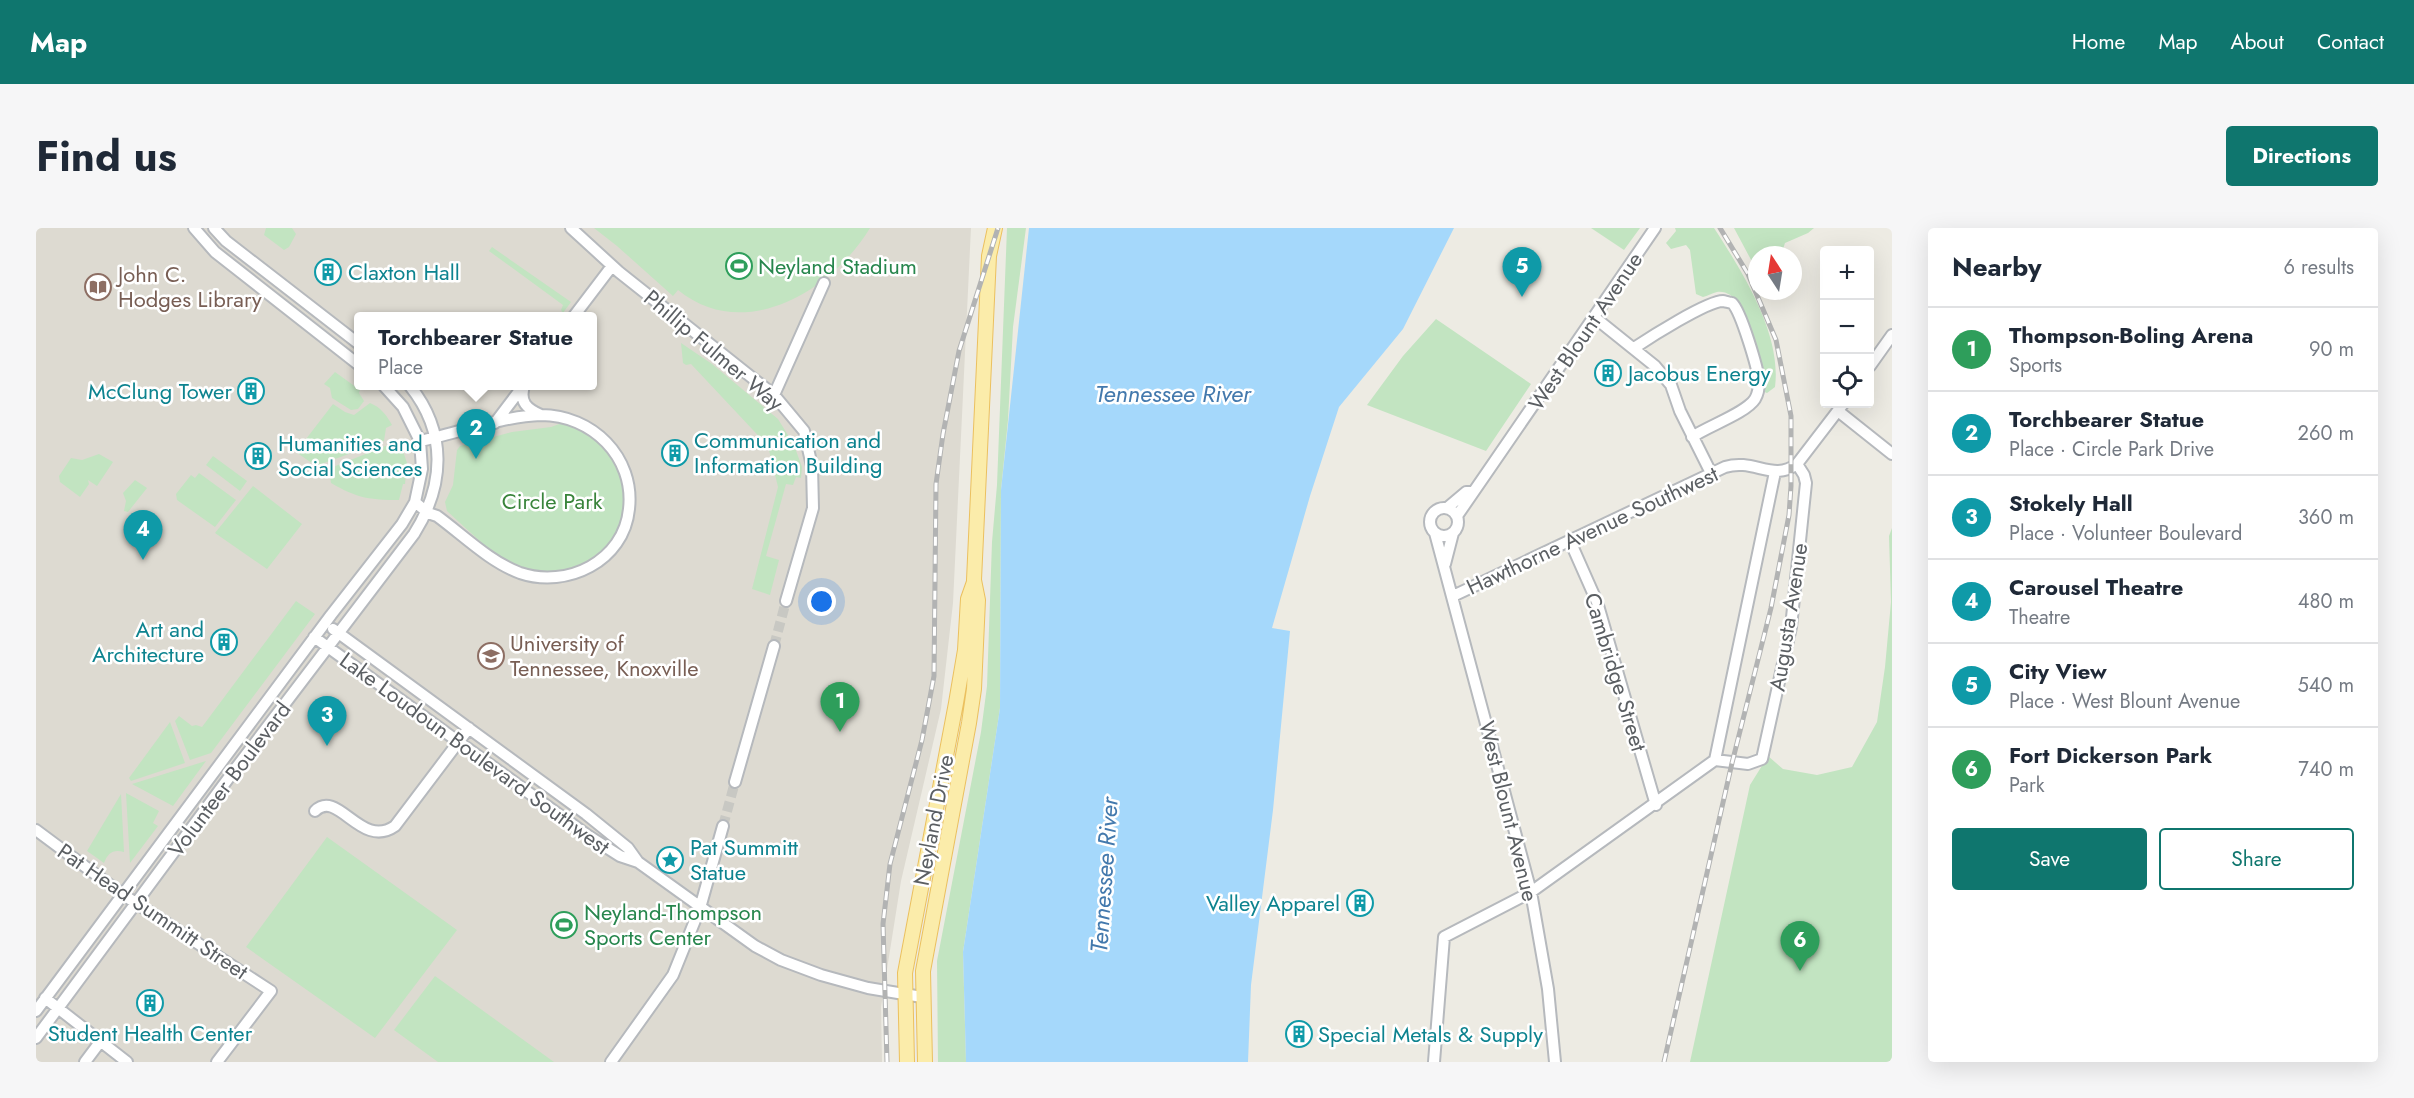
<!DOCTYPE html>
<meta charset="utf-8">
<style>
:root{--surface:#fff;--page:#f6f6f7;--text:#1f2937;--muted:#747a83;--line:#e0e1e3;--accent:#0f766e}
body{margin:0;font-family:Jost,sans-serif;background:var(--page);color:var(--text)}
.controls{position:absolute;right:18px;top:18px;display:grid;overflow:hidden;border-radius:6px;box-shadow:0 6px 24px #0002}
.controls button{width:54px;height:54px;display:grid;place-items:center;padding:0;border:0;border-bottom:2px solid var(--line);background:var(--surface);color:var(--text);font:30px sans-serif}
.compass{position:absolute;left:1712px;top:18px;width:54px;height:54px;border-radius:50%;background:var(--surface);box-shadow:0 6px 24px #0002;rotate:348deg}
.you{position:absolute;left:786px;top:374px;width:21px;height:21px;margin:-15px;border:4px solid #fff;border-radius:50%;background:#1a73e8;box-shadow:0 0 0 9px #1a73e833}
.badge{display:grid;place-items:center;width:39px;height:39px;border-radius:50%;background:var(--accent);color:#fff;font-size:20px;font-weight:700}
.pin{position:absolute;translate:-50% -50px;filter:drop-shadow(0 2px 3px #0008)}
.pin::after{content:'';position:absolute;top:32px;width:21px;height:18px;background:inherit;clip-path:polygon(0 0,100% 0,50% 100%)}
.popup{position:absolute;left:318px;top:84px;width:243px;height:78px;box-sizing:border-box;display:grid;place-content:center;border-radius:6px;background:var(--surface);filter:drop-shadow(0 2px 4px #0005);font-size:20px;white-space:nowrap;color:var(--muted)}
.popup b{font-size:22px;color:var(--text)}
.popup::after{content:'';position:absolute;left:50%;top:100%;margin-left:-12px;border:12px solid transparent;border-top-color:var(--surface)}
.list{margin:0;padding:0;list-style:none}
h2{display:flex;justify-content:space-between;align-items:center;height:78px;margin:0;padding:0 24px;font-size:26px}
h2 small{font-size:20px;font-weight:400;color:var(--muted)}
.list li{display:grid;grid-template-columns:39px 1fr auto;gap:18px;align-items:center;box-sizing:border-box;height:84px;padding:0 24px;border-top:2px solid var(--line)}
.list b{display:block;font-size:22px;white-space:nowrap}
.list p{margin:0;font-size:20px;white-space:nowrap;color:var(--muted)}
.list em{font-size:20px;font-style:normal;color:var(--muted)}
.actions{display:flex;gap:12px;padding:18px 24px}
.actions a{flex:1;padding:14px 0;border:2px solid var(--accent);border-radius:6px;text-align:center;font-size:21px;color:var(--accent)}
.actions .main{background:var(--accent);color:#fff}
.icon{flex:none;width:33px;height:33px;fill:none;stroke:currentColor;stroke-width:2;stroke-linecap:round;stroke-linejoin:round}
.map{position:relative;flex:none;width:1856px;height:834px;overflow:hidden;border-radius:6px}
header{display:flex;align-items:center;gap:36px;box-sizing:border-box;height:84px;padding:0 30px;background:var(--accent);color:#fff}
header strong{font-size:28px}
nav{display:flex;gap:33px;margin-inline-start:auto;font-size:21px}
.intro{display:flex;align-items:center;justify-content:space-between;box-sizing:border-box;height:144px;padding:0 36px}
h1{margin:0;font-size:42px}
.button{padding:15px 27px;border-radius:6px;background:var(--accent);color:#fff;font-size:21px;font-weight:700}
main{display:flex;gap:36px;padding:0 36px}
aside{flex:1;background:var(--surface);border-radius:6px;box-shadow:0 6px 24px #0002}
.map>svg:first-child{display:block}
.education{fill:#dddad1;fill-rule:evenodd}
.green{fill:#c2e4c1}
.water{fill:#a5d8fb}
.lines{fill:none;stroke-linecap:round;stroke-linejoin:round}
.minor-tunnel{stroke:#c8c8c3;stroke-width:10;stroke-dasharray:10 5;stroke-linecap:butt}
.minor-casing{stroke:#b6b9bd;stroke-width:14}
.major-casing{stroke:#ebc05f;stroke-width:16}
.minor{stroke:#fff;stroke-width:10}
.major{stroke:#fbecaa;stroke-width:14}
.rail-casing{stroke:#b2b3b3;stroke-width:5}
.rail{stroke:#fff;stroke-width:3;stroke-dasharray:9;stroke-linecap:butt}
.labels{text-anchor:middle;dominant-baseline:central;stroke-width:5;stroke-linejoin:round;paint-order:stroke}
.leisure-label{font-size:22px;fill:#27864d;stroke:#fff;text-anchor:start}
.culture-label{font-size:22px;fill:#0d838f;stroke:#fff;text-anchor:start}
.education-label{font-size:22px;fill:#785e54;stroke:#fff;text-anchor:start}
.street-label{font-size:22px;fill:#5b5f63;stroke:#fff}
.park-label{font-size:22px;fill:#39843b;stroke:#fff}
.water-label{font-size:24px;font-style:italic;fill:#4379ad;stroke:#fff}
</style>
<header>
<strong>Map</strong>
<nav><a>Home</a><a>Map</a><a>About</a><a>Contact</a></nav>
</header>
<div class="intro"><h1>Find us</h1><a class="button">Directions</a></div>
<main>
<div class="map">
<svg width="1856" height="834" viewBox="0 0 1856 834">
<rect width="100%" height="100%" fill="#edebe3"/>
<path class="education" d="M 0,0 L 935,0 L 917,375 L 905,481 L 865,653 L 845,779 L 846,834 L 0,834 ZM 323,88 L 557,88 L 557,158 L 323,158 Z"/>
<path class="green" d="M 230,0 L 256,0 L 260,6 L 253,19 L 248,22 L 228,7 Z
M 558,0 L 834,0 C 796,63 708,116 642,62 L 637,68 L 581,18 Z
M 971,0 L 990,0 L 977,99 L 972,192 L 965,262 L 964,480 L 927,724 L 930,834 L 902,834 L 901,733 L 945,504 L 951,458 L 956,314 L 961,257 Z
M 1555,0 L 1604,0 L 1588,22 Z
M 1639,0 L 1678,0 C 1706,43 1746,106 1739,159 L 1731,165 L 1726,163 C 1722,140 1715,60 1681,64 C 1677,65 1671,68 1667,69 L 1660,66 L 1654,22 L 1650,17 L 1635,21 L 1630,15 L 1640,3 Z
M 1698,0 L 1778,0 L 1772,5 L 1749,15 L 1747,21 L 1751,27 L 1721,27 L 1721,43 Z
M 456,19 L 535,74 L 527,85 L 525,82 L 527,77 L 453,23 Z
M 1400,91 L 1495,156 L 1450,223 L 1331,177 L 1367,128 Z
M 645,115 L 676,136 L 742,191 L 758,217 L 766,239 L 765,250 L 760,249 L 757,257 L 750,256 L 730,328 L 743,332 L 734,367 L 716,361 L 742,259 L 732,218 L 655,136 L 650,137 L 647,135 Z
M 299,144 L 324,162 L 323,165 L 328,173 L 322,181 L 315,182 L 296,170 L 294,160 L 288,156 Z
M 334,175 C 344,179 350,186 356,197 L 350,200 L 348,213 L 280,238 L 260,224 L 297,176 L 309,184 L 318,187 Z
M 526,195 L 542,198 L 561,208 L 588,244 L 590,289 L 574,321 L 541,343 L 509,347 L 476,338 L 448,317 L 411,283 L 409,274 L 417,257 L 421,222 L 424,218 L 476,204 L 515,199 Z
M 352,217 L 359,221 L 368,217 L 371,222 L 367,223 L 371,235 L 369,256 L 367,256 L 363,272 C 333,272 321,270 295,255 L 294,248 L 297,239 Z
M 63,226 L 77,234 L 61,258 L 52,252 L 53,256 L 44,269 L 24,254 L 23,248 L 35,230 L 46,232 Z
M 177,228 L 211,253 L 204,263 L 170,237 Z
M 163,245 L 200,272 L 179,299 L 141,272 L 140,266 L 155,247 L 159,250 Z
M 99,252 L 111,260 L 92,284 L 88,283 L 90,273 L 87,265 Z
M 217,258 L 266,296 L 231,341 L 179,305 Z
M 1856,300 L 1856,834 L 1654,834 L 1714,557 L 1732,528 L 1747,541 L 1781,547 L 1816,539 L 1841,494 L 1849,439 L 1855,374 L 1853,308 Z
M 260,373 L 279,386 L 175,525 L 154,532 L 139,493 L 143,488 L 156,498 L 160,497 L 166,499 Z
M 134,494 L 149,535 L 95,553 L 93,550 Z
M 170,533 L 137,578 L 96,556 Z
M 90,565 L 123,583 L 117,595 L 122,598 L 94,635 Z
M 85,566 L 88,624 C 77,621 72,625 68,635 L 51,623 Z
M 291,609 L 421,702 L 339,810 L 210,719 Z
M 399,748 L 518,834 L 402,834 L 358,802 Z"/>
<path class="water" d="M 993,0 L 1418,0 L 1367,101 L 1303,179 L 1274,268 L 1236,400 L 1254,403 L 1237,582 L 1215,757 L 1212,834 L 930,834 L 927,724 L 964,480 L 965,262 Z"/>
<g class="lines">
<path class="minor-tunnel" d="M 738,418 L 750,373
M 687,598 L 699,554"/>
<defs>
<path id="minor" d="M 158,0 L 179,24 L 323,137
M 178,0 L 190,13 L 323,116
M 535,0 L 583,44 L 738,167 L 768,203 L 776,238 L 777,280 L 750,373
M 538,88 L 576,38
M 1558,89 L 1619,138 L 1635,157 L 1644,183 L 1675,245
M 1598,120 C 1613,110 1671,73 1687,73 C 1688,73 1695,75 1696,75 C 1705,83 1722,141 1723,153 C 1723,159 1722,166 1719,171 C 1710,185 1672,198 1656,209
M 1834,138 L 1856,107
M 488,158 C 483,174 491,181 505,187
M 738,167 L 788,55
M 1802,183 L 1856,226
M 459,195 L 487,158
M 379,274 L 392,285 L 401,288 C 427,307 454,334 484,345 C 531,361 588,333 593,281 C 599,229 556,187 505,187 C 468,188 421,205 384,213
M1394 294a14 14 0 1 1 28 0a14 14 0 1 1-28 0Z
M 1411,280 L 1430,264 L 1436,264
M 1421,288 L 1619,0
M 1399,305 L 1495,664 L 1512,761 L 1519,834
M 1534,313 L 1561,374 L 1620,577
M 1409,336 L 1417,305
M 1417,368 L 1689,239 C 1718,230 1737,254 1761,236 L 1807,176
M 297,401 L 550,586 L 592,620 L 602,634 L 719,718 L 745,732 L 785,747 L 832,760 L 886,769
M 278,409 L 551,607 L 584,628 L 602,634
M 1679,532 L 1712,536 L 1726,531 L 1755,399 L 1770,255 L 1768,247 L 1761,236
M 699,554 L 738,418
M 279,583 C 302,560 325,622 359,598 L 433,500
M 0,602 L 86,666 L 235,763 L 181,834
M 9,770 L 91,834
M 0,783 L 295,387 L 366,296 L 379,274 L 386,241 L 384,213 L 367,179 L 348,158
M 0,810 L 200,540 L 378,306 C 409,257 411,204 374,158
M 49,834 L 64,814
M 575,834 L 637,747 L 664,680 L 687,598
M 1398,834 L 1408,709 L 1495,664 L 1679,532 L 1739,244"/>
<path id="major" d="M 871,834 L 869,745 L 920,475 L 929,422 L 932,371 L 938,354
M 889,834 L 887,743 L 933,495 L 938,461 L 942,372 L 938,352 L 953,28 L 959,0"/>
</defs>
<use href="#minor" class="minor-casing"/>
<use href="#major" class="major-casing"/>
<use href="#minor" class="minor"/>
<use href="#major" class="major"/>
<defs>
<path id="rail" d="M 851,834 L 847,696 L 854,636 L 886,512 L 898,448 L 900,256 L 907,206 L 923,123 L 962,0
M 1628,834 L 1696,535 L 1735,380 L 1753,287 L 1755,258 L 1755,188 L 1740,112 L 1712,46 L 1684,0"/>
</defs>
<use href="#rail" class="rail-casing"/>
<use href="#rail" class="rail"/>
</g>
<defs>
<symbol id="stadium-ring" viewBox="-11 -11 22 22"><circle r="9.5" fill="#fff" stroke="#2e9e5b" stroke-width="1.5"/><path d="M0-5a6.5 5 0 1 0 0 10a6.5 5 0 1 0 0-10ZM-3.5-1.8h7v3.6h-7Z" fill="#2e9e5b"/></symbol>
<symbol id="building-ring" viewBox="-11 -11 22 22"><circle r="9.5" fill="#fff" stroke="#0f9aa8" stroke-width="1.5"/><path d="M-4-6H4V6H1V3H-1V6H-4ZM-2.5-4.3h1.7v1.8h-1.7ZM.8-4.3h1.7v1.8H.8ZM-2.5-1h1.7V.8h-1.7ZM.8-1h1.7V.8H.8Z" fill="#0f9aa8"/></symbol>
<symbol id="library-ring" viewBox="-11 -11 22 22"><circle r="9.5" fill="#fff" stroke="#8d6e63" stroke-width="1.5"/><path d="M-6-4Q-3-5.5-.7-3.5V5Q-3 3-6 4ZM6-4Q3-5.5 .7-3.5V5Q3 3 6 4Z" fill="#8d6e63"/></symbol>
<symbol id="university-ring" viewBox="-11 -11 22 22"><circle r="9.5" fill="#fff" stroke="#8d6e63" stroke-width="1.5"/><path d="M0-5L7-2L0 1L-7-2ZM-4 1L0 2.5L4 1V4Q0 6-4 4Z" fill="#8d6e63"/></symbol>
<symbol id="sight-ring" viewBox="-11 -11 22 22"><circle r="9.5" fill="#fff" stroke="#0f9aa8" stroke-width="1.5"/><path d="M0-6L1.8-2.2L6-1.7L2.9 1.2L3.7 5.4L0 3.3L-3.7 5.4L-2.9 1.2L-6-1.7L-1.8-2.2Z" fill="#0f9aa8"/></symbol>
</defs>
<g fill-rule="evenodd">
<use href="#stadium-ring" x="688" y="23" width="30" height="30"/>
<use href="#building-ring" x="277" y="29" width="30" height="30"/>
<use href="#library-ring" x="47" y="44" width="30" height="30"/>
<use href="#building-ring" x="1557" y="130" width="30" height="30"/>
<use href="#building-ring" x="200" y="148" width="30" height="30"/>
<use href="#building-ring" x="624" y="210" width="30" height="30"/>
<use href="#building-ring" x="207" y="213" width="30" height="30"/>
<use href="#building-ring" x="173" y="399" width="30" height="30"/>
<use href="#university-ring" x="440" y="413" width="30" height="30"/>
<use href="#sight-ring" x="619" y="617" width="30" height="30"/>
<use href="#building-ring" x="1309" y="660" width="30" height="30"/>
<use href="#stadium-ring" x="513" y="682" width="30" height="30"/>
<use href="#building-ring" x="99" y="760" width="30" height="30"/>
<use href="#building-ring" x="1248" y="791" width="30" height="30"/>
</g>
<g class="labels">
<g class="leisure-label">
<text x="722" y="38">Neyland Stadium</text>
<text x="548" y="684">Neyland-Thompson<tspan x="548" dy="25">Sports Center</tspan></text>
</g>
<g class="culture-label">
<text x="312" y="44">Claxton Hall</text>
<text x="1592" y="145">Jacobus Energy</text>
<text x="196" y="163" text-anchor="end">McClung Tower</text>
<text x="658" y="212">Communication and<tspan x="658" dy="25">Information Building</tspan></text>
<text x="242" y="215">Humanities and<tspan x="242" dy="25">Social Sciences</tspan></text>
<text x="168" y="401" text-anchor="end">Art and<tspan x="168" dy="25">Architecture</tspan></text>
<text x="654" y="619">Pat Summitt<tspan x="654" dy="25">Statue</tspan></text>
<text x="1304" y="675" text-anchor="end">Valley Apparel</text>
<text x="114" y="805" text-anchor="middle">Student Health Center</text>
<text x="1282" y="806">Special Metals &amp; Supply</text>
</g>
<g class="education-label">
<text x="82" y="46">John C.<tspan x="82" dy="25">Hodges Library</tspan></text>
<text x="474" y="415">University of<tspan x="474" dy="25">Tennessee, Knoxville</tspan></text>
</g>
<g class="street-label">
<text transform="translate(1549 103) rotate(-56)">West Blount Avenue</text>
<text transform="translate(678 122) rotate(40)">Phillip Fulmer Way</text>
<text transform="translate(1556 302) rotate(-25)">Hawthorne Avenue Southwest</text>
<text transform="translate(1752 389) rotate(-81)">Augusta Avenue</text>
<text transform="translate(1580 444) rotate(73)">Cambridge Street</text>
<text transform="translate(439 525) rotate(36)">Lake Loudoun Boulevard Southwest</text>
<text transform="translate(193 551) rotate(-53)">Volunteer Boulevard</text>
<text transform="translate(1473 583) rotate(76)">West Blount Avenue</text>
<text transform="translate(897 592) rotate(-79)">Neyland Drive</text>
<text transform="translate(117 683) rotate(34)">Pat Head Summitt Street</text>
</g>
<g class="park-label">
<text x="516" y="273">Circle Park</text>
</g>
<g class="water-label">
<text x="1137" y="165">Tennessee River</text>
<text transform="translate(1068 647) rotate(-86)">Tennessee River</text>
</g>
</g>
</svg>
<div class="controls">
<button>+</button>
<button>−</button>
<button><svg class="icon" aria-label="locate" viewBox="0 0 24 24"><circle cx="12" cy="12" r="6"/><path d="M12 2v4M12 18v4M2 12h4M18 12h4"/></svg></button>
</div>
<svg class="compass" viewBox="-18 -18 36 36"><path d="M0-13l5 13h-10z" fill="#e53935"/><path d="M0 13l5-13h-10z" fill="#747a83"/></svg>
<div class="you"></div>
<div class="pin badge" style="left:804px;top:504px;background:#2e9e5b">1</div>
<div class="pin badge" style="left:440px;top:231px;background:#0f9aa8">2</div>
<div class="popup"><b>Torchbearer Statue</b>Place</div>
<div class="pin badge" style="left:291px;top:518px;background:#0f9aa8">3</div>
<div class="pin badge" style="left:107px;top:332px;background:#0f9aa8">4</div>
<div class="pin badge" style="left:1486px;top:69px;background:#0f9aa8">5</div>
<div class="pin badge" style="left:1764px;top:743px;background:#2e9e5b">6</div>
</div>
<aside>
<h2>Nearby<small>6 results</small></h2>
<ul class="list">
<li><span class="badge" style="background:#2e9e5b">1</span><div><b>Thompson-Boling Arena</b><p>Sports</p></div><em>90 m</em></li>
<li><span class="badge" style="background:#0f9aa8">2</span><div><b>Torchbearer Statue</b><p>Place · Circle Park Drive</p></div><em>260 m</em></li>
<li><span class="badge" style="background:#0f9aa8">3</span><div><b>Stokely Hall</b><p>Place · Volunteer Boulevard</p></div><em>360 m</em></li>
<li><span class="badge" style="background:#0f9aa8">4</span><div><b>Carousel Theatre</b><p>Theatre</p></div><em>480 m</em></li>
<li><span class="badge" style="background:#0f9aa8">5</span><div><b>City View</b><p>Place · West Blount Avenue</p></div><em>540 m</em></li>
<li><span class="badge" style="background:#2e9e5b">6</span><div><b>Fort Dickerson Park</b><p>Park</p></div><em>740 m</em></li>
</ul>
<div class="actions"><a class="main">Save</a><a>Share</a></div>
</aside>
</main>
